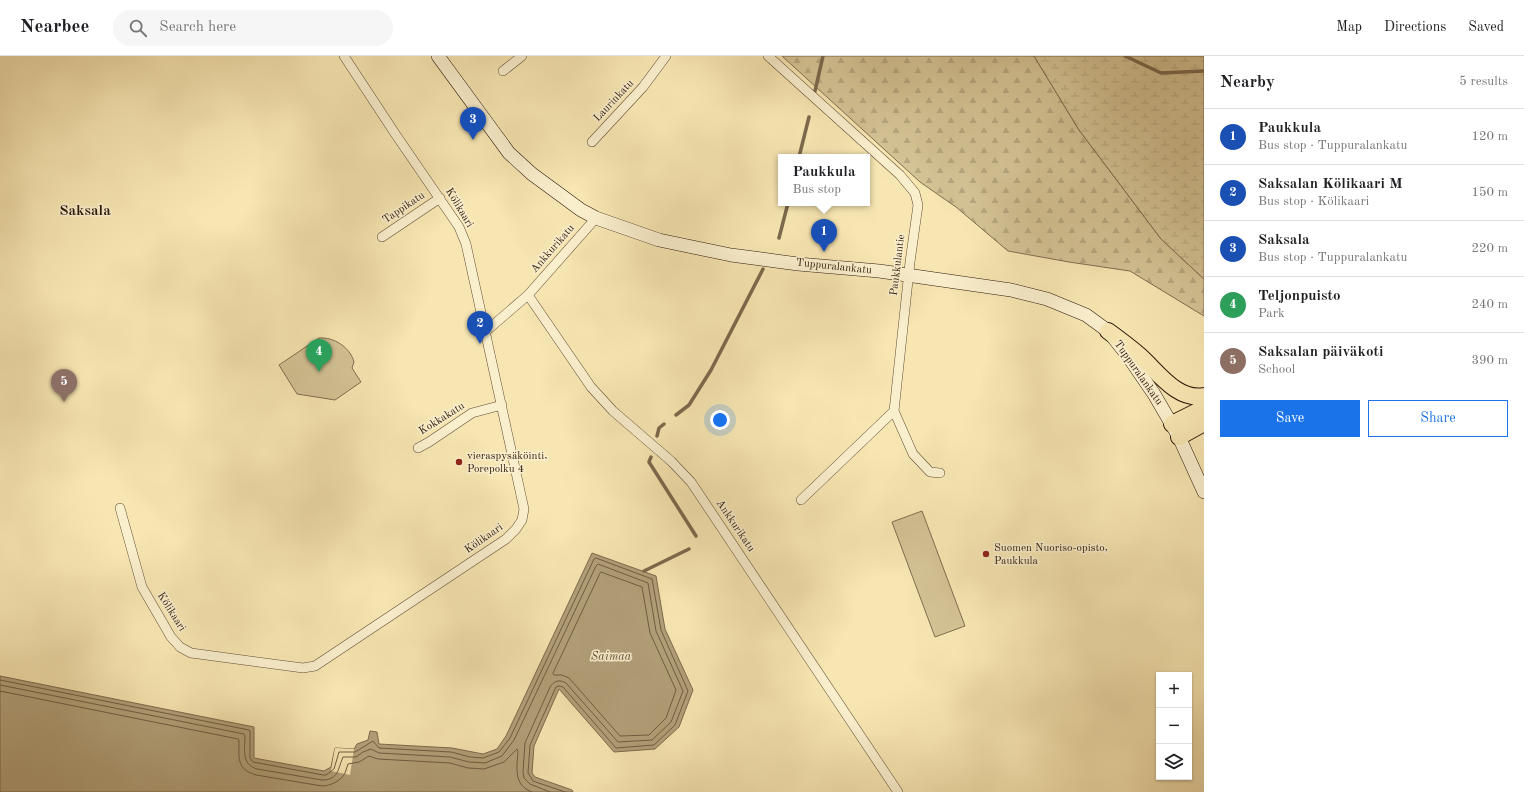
<!DOCTYPE html>
<meta charset="utf-8">
<style>
:root{--surface:#fff;--page:#f6f6f6;--text:#202124;--muted:#757577;--line:#e0e0e0;--accent:#1a73e8}
body{margin:0;font-family:"Old Standard TT",serif;background:var(--page);color:var(--text)}
.controls{position:absolute;right:12px;bottom:12px;display:grid;overflow:hidden;border-radius:0px;box-shadow:0 1px 3px #0004}
.controls button{width:36px;height:36px;display:grid;place-items:center;padding:0;border:0;border-bottom:1px solid var(--line);background:var(--surface);color:var(--text);font:20px sans-serif}
.you{position:absolute;left:720px;top:364px;width:14px;height:14px;margin:-10px;border:3px solid #fff;border-radius:50%;background:#1a73e8;box-shadow:0 0 0 6px #1a73e833}
.badge{display:grid;place-items:center;width:26px;height:26px;border-radius:50%;background:var(--accent);color:#fff;font-size:13px;font-weight:700}
.pin{position:absolute;translate:-50% -33px;filter:drop-shadow(0 1px 2px #0008)}
.pin::after{content:'';position:absolute;top:21px;width:14px;height:12px;background:inherit;clip-path:polygon(0 0,100% 0,50% 100%)}
.popup{position:absolute;left:778px;top:98px;width:92px;height:52px;box-sizing:border-box;display:grid;place-content:center;border-radius:0px;background:var(--surface);filter:drop-shadow(0 1px 3px #0005);font-size:13px;white-space:nowrap;color:var(--muted)}
.popup b{font-size:15px;color:var(--text)}
.popup::after{content:'';position:absolute;left:50%;top:100%;margin-left:-8px;border:8px solid transparent;border-top-color:var(--surface)}
.list{margin:0;padding:0;list-style:none}
h2{display:flex;justify-content:space-between;align-items:center;height:52px;margin:0;padding:0 16px;font-size:17px}
h2 small{font-size:13px;font-weight:400;color:var(--muted)}
.list li{display:grid;grid-template-columns:26px 1fr auto;gap:12px;align-items:center;box-sizing:border-box;height:56px;padding:0 16px;border-top:1px solid var(--line)}
.list b{display:block;font-size:15px;white-space:nowrap}
.list p{margin:0;font-size:13px;white-space:nowrap;color:var(--muted)}
.list em{font-size:13px;font-style:normal;color:var(--muted)}
.actions{display:flex;gap:8px;padding:12px 16px}
.actions a{flex:1;padding:9px 0;border:1px solid var(--accent);border-radius:0px;text-align:center;font-size:14px;color:var(--accent)}
.actions .main{background:var(--accent);color:#fff}
.icon{flex:none;width:22px;height:22px;fill:none;stroke:currentColor;stroke-width:2;stroke-linecap:round;stroke-linejoin:round}
.map{position:relative;flex:none;width:1204px;height:736px;overflow:hidden}
header{display:flex;align-items:center;gap:24px;box-sizing:border-box;height:56px;padding:0 20px;background:var(--surface);border-bottom:1px solid var(--line)}
header strong{font-size:19px}
nav{display:flex;gap:22px;margin-inline-start:auto;font-size:14px}
.search{width:280px;height:36px;background:var(--page);display:flex;align-items:center;gap:10px;box-sizing:border-box;padding:0 14px;border-radius:22px;color:var(--muted);font-size:15px}
main{display:flex}
aside{flex:1;background:var(--surface)}
.map>svg:first-child{display:block}
.green{fill:#d4c395;stroke:#806d50}
.forest{fill:url(#forest-firs);stroke:#806d50}
.wetland{fill:url(#wetland-marsh);stroke:#806d50}
.water{fill:#b2a079;stroke:#7c694d}
.pier{fill:#f7e6b2}
.lines{fill:none;stroke-linecap:round;stroke-linejoin:round}
.shore{stroke:#6f5c42;stroke-width:1}
.stream{stroke:#7c694d;stroke-width:3.5}
.street-casing{stroke:#5f4b34;stroke-width:10}
.secondary-casing{stroke:#2c170a;stroke-width:14}
.highway-casing{stroke:#2c170a;stroke-width:18}
.street{stroke:#faefcd;stroke-width:9}
.secondary{stroke:#faefcd;stroke-width:13}
.highway{stroke:#f7e6b2;stroke-width:16}
.poi-dot{fill:#8f2418;stroke:#faefcd;stroke-width:1.5}
.labels{text-anchor:middle;dominant-baseline:central;stroke-width:3;stroke-linejoin:round;paint-order:stroke}
.street-label{font-size:11px;fill:#2c170a;stroke:#faefcd}
.poi-label{font-size:11px;fill:#2c170a;stroke:#faefcd;text-anchor:start}
.water-label{font-size:12px;font-style:italic;fill:#624e36;stroke:#faefcd}
.district-label{font-size:15px;font-weight:bold;fill:#2c170a;stroke:#faefcd}
</style>
<header>
<strong>Nearbee</strong>
<div class="search"><svg class="icon" aria-label="search" viewBox="0 0 24 24"><circle cx="10" cy="10" r="6"/><path d="M15 15l6 6"/></svg>Search here</div>
<nav><a>Map</a><a>Directions</a><a>Saved</a></nav>
</header>
<main>
<div class="map">
<svg width="1204" height="736" viewBox="0 0 1204 736">
<defs>
<pattern id="forest-firs" width="22" height="20" patternUnits="userSpaceOnUse"><rect width="22" height="20" fill="#d4c395"/><path d="M5 1l3.5 6h-7zM16 11l3.5 6h-7z" fill="#b6a77f"/></pattern>
<pattern id="wetland-marsh" width="20" height="14" patternUnits="userSpaceOnUse"><rect width="20" height="14" fill="#d4c395"/><path d="M1 5h8M5 5V1M11 12h8M15 12V8" fill="none" stroke="#b6a77f"/></pattern>
</defs>
<rect width="100%" height="100%" fill="#f7e6b2"/>
<filter id="stains"><feTurbulence type="fractalNoise" baseFrequency=".005" numOctaves="4"/><feColorMatrix values="0 0 0 0 .2 0 0 0 0 .09 0 0 0 0 .02 0 0 0 .5 -.17"/></filter>
<radialGradient id="worn" r=".72"><stop offset=".6" stop-color="#630" stop-opacity="0"/><stop offset="1" stop-color="#630" stop-opacity=".3"/></radialGradient>
<path class="green" d="M 319,282 C 334,281 350,291 354,306 L 352,312 L 361,326 L 335,344 L 297,338 L 279,309 Z
M 922,455 L 965,570 L 935,581 L 892,466 Z"/>
<path class="forest" d="M 782,0 L 1034,0 L 1079,74 L 1161,183 L 1204,223 L 1204,260 L 1130,215 L 1069,206 L 1008,195 L 956,151 L 920,126 Z"/>
<path class="wetland" d="M 1034,0 L 1204,0 L 1204,223 L 1161,183 L 1079,74 Z"/>
<path class="water" d="M 592,497 L 656,520 L 665,573 L 693,634 L 679,671 L 655,693 L 614,696 L 559,633 L 534,690 L 532,717 L 535,721 L 572,734 L 573,736 L 0,736 L 0,620 L 254,671 L 254,702 L 324,715 L 331,711 L 335,692 L 354,693 L 357,688 L 368,684 L 370,675 L 377,676 L 379,688 L 452,692 L 483,698 L 497,693 L 506,680 Z"/>
<path class="pier" d="M 335,692 L 354,693 L 350,719 L 331,715 Z"/>
<g class="lines">
<path class="shore" d="M 601,516 L 642,531 L 650,577 L 676,634 L 666,662 L 649,679 L 620,680 L 569,622 L 562,619 L 554,619 L 553,618 Z
M 0,624 L 249,674 L 250,675 L 250,702 L 253,706 L 323,719 L 326,719 L 334,713 L 339,696 L 355,696 L 373,685 L 379,692 L 451,696 L 470,701 L 483,702 L 499,696 L 510,682 L 594,503 L 596,502 L 652,523 L 661,574 L 688,635 L 675,669 L 654,689 L 616,692 L 563,631 L 559,630 L 556,631 L 530,689 L 528,717 L 533,725 L 565,736
M 0,629 L 244,678 L 245,680 C 245,694 241,708 257,713 L 322,724 C 339,724 338,712 343,701 L 356,701 L 363,696 L 371,693 L 379,697 L 450,701 L 469,706 L 485,707 L 502,700 L 514,684 L 596,510 L 598,508 L 648,527 L 656,575 L 683,635 L 671,666 L 652,684 L 618,686 L 566,627 C 559,623 554,625 550,631 L 525,687 L 523,716 L 524,722 L 530,728 L 550,736
M 0,635 L 238,683 L 239,684 C 239,702 236,713 256,719 L 322,730 C 330,730 341,725 345,717 C 346,714 347,711 348,708 L 359,706 L 369,700 L 378,703 L 450,707 L 468,712 L 484,713 L 504,706 L 517,693 L 518,695 C 517,712 513,729 532,736"/>
<path class="stream" d="M 1125,0 L 1161,17 L 1204,15
M 815,35 L 823,0
M 799,101 L 809,61
M 779,182 L 788,147
M 676,359 L 689,349 L 711,314 L 763,213
M 657,380 L 659,372 L 664,368
M 651,401 L 649,406 L 696,480
M 644,515 L 689,493"/>
<defs>
<path id="street" d="M 768,0 L 900,119 L 915,137 L 918,149 L 910,206 L 894,355 L 801,444
M 503,15 L 522,0
M 592,86 L 643,31 L 666,0
M 382,181 L 440,142
M 528,239 L 591,331 L 613,355 L 671,405 L 691,426 L 898,736
M 485,276 L 528,239 L 596,162
M 894,355 L 913,398 L 930,416 L 940,417
M 418,392 L 429,386 L 472,357 L 502,349
M 120,452 L 142,531 L 171,581 L 180,591 L 191,597 L 303,612 L 315,610 L 506,483 L 516,473 L 522,464 L 524,453 L 466,188 L 459,171 L 396,79 L 344,0"/>
<path id="secondary" d="M 438,0 L 509,97 L 532,118 L 581,154 L 596,162 L 659,184 L 731,199 L 798,208 L 879,215 L 1011,234 L 1047,243 L 1086,259 L 1108,275 L 1128,300 L 1154,338 L 1179,381 L 1204,436"/>
<path id="highway" d="M 1108,275 C 1119,283 1130,291 1140,300 C 1158,316 1177,345 1204,340
M 1172,368 L 1204,352
M 1179,381 L 1204,367"/>
</defs>
<use href="#street" class="street-casing"/>
<use href="#secondary" class="secondary-casing"/>
<use href="#highway" class="highway-casing"/>
<use href="#street" class="street"/>
<use href="#secondary" class="secondary"/>
<use href="#highway" class="highway"/>
</g>
<g class="poi-dot">
<circle cx="459" cy="406" r="4"/>
<circle cx="986" cy="498" r="4"/>
</g>
<g class="labels">
<g class="street-label">
<text transform="translate(614 45) rotate(-47)">Laurinkatu</text>
<text transform="translate(404 152) rotate(-34)">Tappikatu</text>
<text transform="translate(459 152) rotate(59)">Kölikaari</text>
<text transform="translate(553 193) rotate(-49)">Ankkurikatu</text>
<text transform="translate(898 209) rotate(-83)">Paukkulantie</text>
<text transform="translate(834 211) rotate(6)">Tuppuralankatu</text>
<text transform="translate(1138 317) rotate(55)">Tuppuralankatu</text>
<text transform="translate(442 363) rotate(-32)">Kokkakatu</text>
<text transform="translate(735 470) rotate(56)">Ankkurikatu</text>
<text transform="translate(484 483) rotate(-35)">Kölikaari</text>
<text transform="translate(171 556) rotate(58)">Kölikaari</text>
</g>
<g class="poi-label">
<text x="467" y="400">vieraspysäköinti,<tspan x="467" dy="13">Porepolku 4</tspan></text>
<text x="994" y="492">Suomen Nuoriso-opisto,<tspan x="994" dy="13">Paukkula</tspan></text>
</g>
<g class="water-label">
<text x="611" y="601">Saimaa</text>
</g>
<g class="district-label">
<text x="85" y="155">Saksala</text>
</g>
</g>
<rect width="100%" height="100%" filter="url(#stains)"/>
<rect width="100%" height="100%" fill="url(#worn)"/>
</svg>
<div class="controls">
<button>+</button>
<button>−</button>
<button><svg class="icon" aria-label="layers" viewBox="0 0 24 24"><path d="M12 4l9 5-9 5-9-5zM3 14l9 5 9-5"/></svg></button>
</div>
<div class="you"></div>
<div class="pin badge" style="left:824px;top:196px;background:#1a4fb4">1</div>
<div class="popup"><b>Paukkula</b>Bus stop</div>
<div class="pin badge" style="left:480px;top:288px;background:#1a4fb4">2</div>
<div class="pin badge" style="left:473px;top:84px;background:#1a4fb4">3</div>
<div class="pin badge" style="left:319px;top:316px;background:#2e9e5b">4</div>
<div class="pin badge" style="left:64px;top:346px;background:#8d6e63">5</div>
</div>
<aside>
<h2>Nearby<small>5 results</small></h2>
<ul class="list">
<li><span class="badge" style="background:#1a4fb4">1</span><div><b>Paukkula</b><p>Bus stop · Tuppuralankatu</p></div><em>120 m</em></li>
<li><span class="badge" style="background:#1a4fb4">2</span><div><b>Saksalan Kölikaari M</b><p>Bus stop · Kölikaari</p></div><em>150 m</em></li>
<li><span class="badge" style="background:#1a4fb4">3</span><div><b>Saksala</b><p>Bus stop · Tuppuralankatu</p></div><em>220 m</em></li>
<li><span class="badge" style="background:#2e9e5b">4</span><div><b>Teljonpuisto</b><p>Park</p></div><em>240 m</em></li>
<li><span class="badge" style="background:#8d6e63">5</span><div><b>Saksalan päiväkoti</b><p>School</p></div><em>390 m</em></li>
</ul>
<div class="actions"><a class="main">Save</a><a>Share</a></div>
</aside>
</main>
